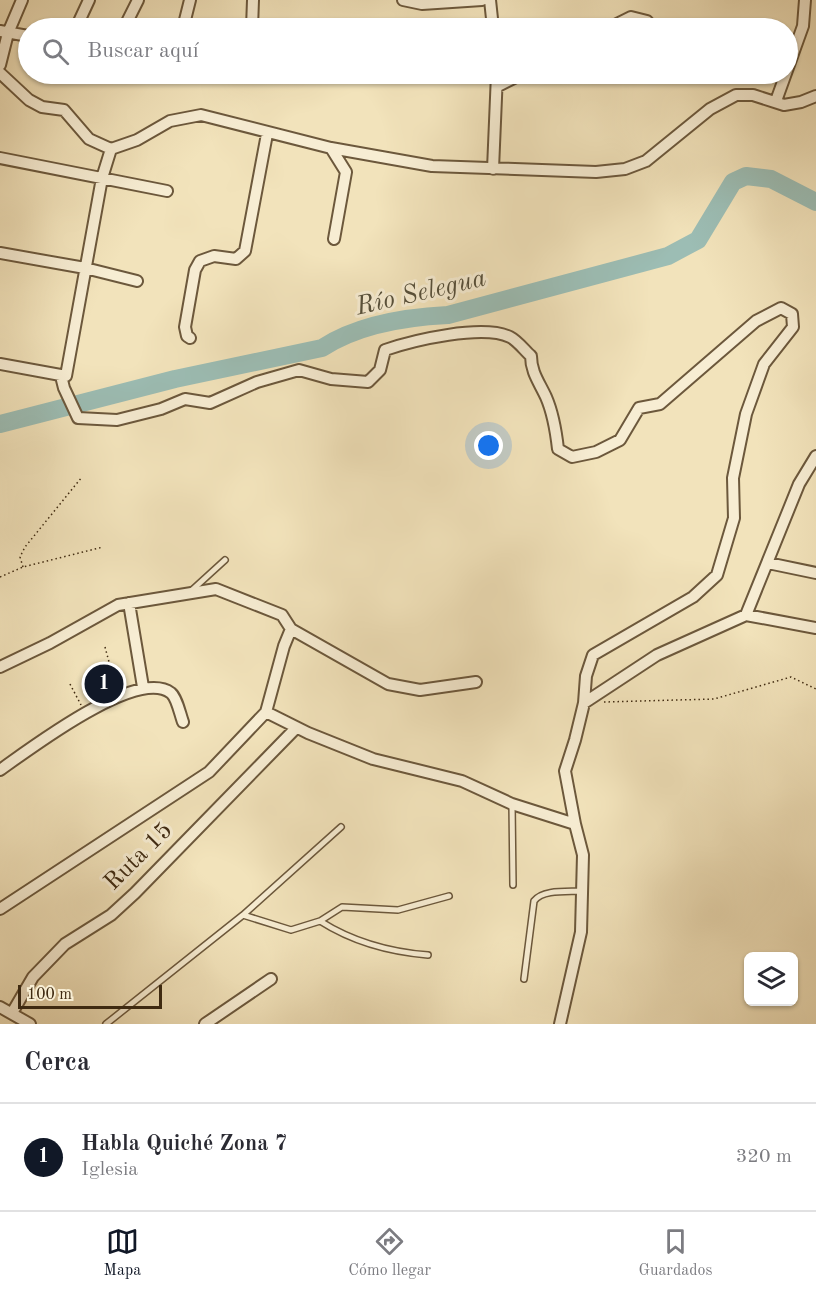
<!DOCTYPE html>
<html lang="es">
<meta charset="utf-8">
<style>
:root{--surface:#fff;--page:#f7f7f7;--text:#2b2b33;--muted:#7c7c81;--line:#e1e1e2;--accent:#111827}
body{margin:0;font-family:"Old Standard TT",serif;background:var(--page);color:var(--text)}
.controls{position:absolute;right:18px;bottom:18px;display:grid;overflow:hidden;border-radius:9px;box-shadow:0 2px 4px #0004}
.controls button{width:54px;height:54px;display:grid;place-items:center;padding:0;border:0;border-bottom:2px solid var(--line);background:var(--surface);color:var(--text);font:30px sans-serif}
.scale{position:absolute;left:18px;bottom:15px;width:144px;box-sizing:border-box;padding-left:6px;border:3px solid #3f2a11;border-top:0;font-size:16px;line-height:21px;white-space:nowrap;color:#3f2a11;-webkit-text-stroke:4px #f7edd3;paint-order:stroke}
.you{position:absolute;left:489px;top:446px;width:21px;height:21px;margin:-15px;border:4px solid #fff;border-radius:50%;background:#1a73e8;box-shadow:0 0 0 9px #1a73e833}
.badge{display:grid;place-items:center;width:39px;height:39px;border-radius:50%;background:var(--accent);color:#fff;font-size:20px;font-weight:700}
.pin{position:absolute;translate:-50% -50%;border:3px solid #fff;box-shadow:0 2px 6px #0006}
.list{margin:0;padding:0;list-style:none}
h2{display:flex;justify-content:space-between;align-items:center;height:78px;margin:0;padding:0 24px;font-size:26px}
h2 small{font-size:20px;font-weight:400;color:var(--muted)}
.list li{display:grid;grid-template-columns:39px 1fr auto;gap:18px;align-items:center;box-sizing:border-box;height:108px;padding:0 24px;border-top:2px solid var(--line)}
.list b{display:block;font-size:22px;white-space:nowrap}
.list p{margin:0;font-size:20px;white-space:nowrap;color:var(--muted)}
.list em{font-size:20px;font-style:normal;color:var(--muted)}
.icon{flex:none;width:33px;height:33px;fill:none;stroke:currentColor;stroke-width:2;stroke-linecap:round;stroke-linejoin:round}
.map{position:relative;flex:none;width:816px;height:1024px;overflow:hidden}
.search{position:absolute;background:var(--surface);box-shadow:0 2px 4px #0004;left:18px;right:18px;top:18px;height:66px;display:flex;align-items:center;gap:15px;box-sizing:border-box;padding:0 21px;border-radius:33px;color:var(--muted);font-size:22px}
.sheet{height:186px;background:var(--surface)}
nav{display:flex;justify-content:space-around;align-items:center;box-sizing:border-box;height:84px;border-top:2px solid var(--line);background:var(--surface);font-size:16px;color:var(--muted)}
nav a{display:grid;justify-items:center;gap:3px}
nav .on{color:var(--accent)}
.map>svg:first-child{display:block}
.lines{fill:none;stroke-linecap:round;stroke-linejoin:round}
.river{stroke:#9cbdb4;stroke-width:18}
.service-casing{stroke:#6c583c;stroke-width:8}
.minor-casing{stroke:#6c583c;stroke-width:14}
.path{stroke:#3f2a11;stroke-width:1.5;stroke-dasharray:1.5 3;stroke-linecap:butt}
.service{stroke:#f7edd3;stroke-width:5}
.minor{stroke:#f7edd3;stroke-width:10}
.labels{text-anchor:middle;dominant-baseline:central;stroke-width:6;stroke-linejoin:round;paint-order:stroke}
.street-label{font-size:24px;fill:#3f2a11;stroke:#f7edd3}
.water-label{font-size:26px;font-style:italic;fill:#564f3a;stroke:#f7edd3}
</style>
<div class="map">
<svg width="816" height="1024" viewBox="0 0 816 1024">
<rect width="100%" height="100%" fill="#f2e3bb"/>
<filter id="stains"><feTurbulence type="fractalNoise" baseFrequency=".00333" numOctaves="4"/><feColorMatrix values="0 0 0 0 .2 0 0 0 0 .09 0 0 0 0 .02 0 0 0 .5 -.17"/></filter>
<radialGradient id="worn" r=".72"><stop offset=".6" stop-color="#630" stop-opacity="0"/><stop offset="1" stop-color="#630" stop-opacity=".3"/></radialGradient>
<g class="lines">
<path class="river" d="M 0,424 L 175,379 L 322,348 C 357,325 407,317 448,315 L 668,256 L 698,240 L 733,182 L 746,176 L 771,179 L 816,202"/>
<defs>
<path id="service" d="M 191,591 L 225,560
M 512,804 L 513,885
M 243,915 L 341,827
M 320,921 L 342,907 L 398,910 L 449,896
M 524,979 L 534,901 C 543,889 568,892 582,891
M 106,1024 L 243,915 L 291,930 L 320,921 C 353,942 390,952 428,955"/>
<path id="minor" d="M 403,0 L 422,4 L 482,0
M 490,0 L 493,28
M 76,28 L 89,0
M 124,28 L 138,0
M 183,28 L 190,0
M 252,28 L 253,0
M 609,28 L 631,17 L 647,21 L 653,28
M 0,31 L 28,36
M 0,65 L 8,33 L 22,0
M 0,73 L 29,100 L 42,107 L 64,110 L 89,139 L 111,149 L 102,178 L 66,376 L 0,364
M 498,86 L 522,74
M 776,101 L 803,26 L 805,0
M 331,148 L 346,172 L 334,239
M 111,149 L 137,140 L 170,121 L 201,115 L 331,148 L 432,166 L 596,172 L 625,169 L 646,161 L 710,109 L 736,95 L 753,95 L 784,105 L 801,102 L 816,96
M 0,158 L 167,191
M 493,169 L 497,74
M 0,253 L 85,268 L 137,281
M 190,338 L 187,336 L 185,327 L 195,270 L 200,261 L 214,256 L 236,259 L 245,251 L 267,134
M 61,376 L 64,388 L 78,418 L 117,420 L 161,409 L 185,399 L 210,403 L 257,382 L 299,370 L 331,379 L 368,382 L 380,370 L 385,350 C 414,340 483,324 510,337 C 518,341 525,351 531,356 C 531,372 539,382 546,397 C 553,413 556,431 558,449 L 572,457 L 596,452 L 620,440 L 639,408 L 660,404 L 756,321 L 781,308 L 792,314 L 793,327 L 764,364 L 746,414 L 733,478 L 734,518 L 717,575 L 693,597 L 593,655 L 586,676 L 584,703 L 575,740 L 565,771 L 575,824
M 768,563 L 816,573
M 129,603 L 143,687
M 746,615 L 799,484 L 816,456
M 0,667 L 50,643 L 118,605 L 216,589 L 282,615 L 291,629 L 388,684 L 420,690 L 476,682
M 584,703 L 657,655 L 746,615 L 816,628
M 266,712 L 308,733 L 373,759 L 462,781 L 512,804 L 575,824 L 583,855 L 581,932 L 560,1024
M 0,770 C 30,749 137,667 171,693 C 177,698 180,714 183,722
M 0,909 L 209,772 L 266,712 L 284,646 L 291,629
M 0,1007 L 30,1024
M 12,1013 L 33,977 L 65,944 L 111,915 L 135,893 L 296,728
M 205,1024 L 271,979"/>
</defs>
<use href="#service" class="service-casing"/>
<use href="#minor" class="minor-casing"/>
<path class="path" d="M 23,567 L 20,557 L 25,547 L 82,477
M 0,577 L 23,567 L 103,547
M 105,647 L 116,688
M 70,684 L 81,705
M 604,702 L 714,699 L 791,677 L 816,689"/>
<use href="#service" class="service"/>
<use href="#minor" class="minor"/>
</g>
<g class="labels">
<g class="street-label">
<text transform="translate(139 857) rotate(-45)">Ruta 15</text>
</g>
<g class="water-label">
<text transform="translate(421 293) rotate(-13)">Río Selegua</text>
</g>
</g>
<rect width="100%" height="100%" filter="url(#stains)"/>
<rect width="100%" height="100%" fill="url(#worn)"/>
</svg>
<div class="controls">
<button><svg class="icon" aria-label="layers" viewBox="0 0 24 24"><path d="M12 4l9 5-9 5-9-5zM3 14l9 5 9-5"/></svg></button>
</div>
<div class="scale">100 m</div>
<div class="you"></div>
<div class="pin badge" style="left:104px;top:684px">1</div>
<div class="search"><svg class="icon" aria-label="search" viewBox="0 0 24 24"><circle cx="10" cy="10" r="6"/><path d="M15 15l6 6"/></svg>Buscar aquí</div>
</div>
<section class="sheet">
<h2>Cerca<small></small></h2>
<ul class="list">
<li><span class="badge">1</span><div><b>Habla Quiché Zona 7</b><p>Iglesia</p></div><em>320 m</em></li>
</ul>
</section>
<nav>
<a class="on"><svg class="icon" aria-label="map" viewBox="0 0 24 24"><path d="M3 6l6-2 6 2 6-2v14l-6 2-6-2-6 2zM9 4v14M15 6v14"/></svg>Mapa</a>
<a><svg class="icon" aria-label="directions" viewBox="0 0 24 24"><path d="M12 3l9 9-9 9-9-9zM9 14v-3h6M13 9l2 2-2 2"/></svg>Cómo llegar</a>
<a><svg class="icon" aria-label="saved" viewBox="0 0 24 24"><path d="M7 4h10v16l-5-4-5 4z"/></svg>Guardados</a>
</nav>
